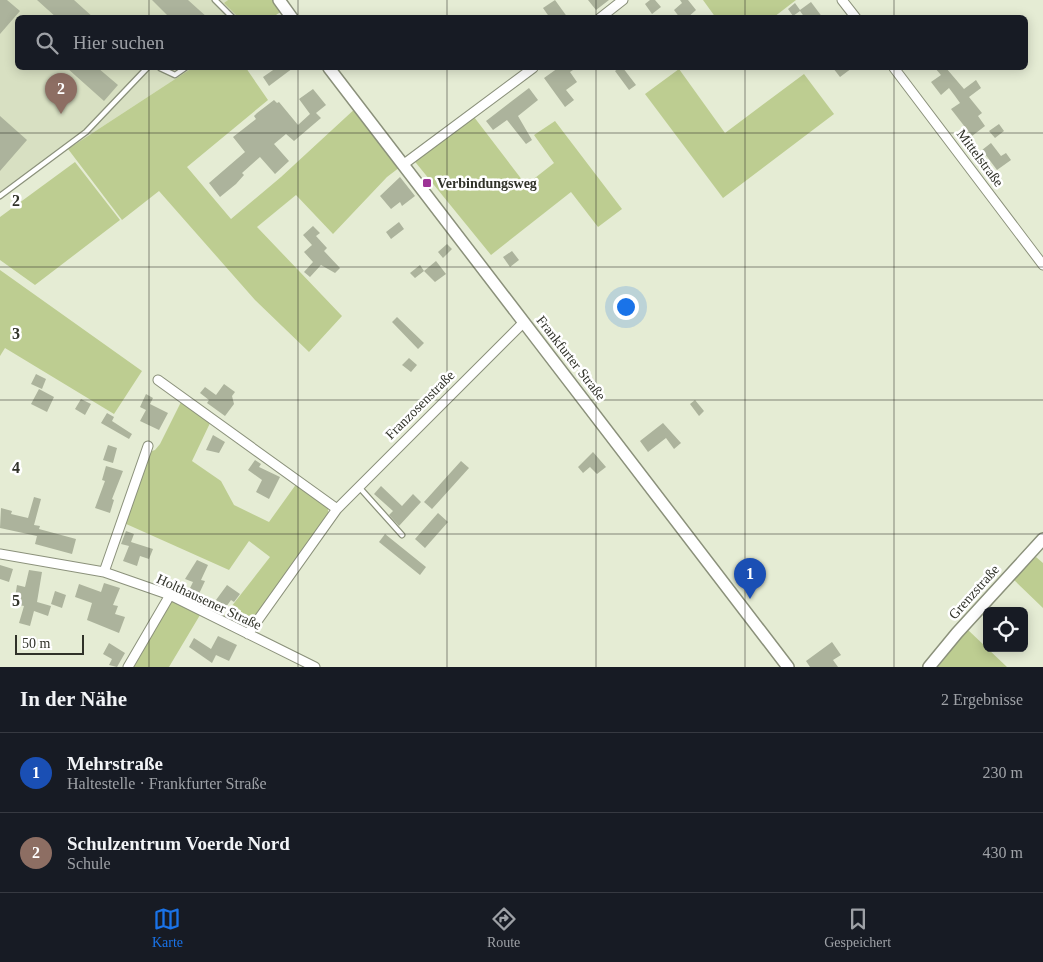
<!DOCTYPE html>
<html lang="de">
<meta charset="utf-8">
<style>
:root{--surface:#171b24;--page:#20242c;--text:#f1f3f6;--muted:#9ea1a6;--line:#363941;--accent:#1a73e8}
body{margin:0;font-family:Georgia,serif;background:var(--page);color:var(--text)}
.controls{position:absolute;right:15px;bottom:15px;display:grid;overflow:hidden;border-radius:8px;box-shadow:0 2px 12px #0003}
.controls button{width:45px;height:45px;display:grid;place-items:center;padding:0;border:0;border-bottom:1px solid var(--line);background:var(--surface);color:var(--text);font:25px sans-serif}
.scale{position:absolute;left:15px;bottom:12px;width:69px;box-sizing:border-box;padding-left:5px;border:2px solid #303229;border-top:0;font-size:14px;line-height:18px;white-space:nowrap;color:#303229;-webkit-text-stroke:4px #fff;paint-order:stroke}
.you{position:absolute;left:625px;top:306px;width:18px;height:18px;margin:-12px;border:4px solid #fff;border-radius:50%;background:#1a73e8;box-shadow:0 0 0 8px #1a73e833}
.badge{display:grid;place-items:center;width:32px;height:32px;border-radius:50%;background:var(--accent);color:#fff;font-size:16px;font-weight:700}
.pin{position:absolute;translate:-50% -41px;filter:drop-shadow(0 1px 2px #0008)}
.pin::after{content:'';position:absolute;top:26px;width:18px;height:15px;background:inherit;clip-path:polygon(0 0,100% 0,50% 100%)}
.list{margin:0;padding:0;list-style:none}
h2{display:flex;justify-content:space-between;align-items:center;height:65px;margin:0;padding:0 20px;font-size:21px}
h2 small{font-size:16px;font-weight:400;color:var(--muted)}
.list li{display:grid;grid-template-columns:32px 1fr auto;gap:15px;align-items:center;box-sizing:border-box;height:80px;padding:0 20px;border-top:1px solid var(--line)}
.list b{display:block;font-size:19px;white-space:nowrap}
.list p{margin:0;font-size:16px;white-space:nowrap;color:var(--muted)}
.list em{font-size:16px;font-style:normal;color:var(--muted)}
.icon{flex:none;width:28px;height:28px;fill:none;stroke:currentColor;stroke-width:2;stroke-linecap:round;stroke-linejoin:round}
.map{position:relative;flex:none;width:1043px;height:667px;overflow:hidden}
.search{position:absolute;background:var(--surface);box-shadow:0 2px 12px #0003;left:15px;right:15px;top:15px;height:55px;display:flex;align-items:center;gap:12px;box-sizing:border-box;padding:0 18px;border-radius:8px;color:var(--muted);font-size:19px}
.sheet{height:225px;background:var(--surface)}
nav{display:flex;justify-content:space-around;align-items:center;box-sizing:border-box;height:70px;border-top:1px solid var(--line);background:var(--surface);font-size:14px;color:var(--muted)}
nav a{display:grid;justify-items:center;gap:2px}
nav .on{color:var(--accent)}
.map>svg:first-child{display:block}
.built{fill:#d8e0c2}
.green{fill:#bdcd91}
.building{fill:#acb39c}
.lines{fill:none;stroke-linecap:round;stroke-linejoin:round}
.lane-casing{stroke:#8b917b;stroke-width:7}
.street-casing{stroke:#8b917b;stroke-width:11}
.secondary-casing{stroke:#8b917b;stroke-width:14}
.lane{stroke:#fff;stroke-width:4.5}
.street{stroke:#fff;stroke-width:9}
.secondary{stroke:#fff;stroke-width:11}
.grid{fill:none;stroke:#303229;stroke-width:1;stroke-opacity:0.55}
.poi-dot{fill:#9d3496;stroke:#fff;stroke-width:2}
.labels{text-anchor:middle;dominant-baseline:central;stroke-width:5;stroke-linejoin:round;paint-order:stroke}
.street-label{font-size:14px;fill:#303229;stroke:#fff}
.poi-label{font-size:14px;font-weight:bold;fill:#303229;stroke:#fff;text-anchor:start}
.grid-label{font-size:16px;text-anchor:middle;font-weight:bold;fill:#303229;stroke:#fff;stroke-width:5;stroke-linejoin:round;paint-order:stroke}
</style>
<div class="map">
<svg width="1043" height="667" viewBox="0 0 1043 667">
<rect width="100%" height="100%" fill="#e5ecd4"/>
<path class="built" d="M 0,0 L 228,0 L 225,3 L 238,17 L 18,18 L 18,68 L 192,68 L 68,149 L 0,198 Z"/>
<path class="green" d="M 228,0 L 279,0 L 285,9 L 273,17 L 238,17 L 224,3 Z
M 703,0 L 796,0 L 774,17 L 716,18 Z
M 192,68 L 246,68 L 268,100 L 187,167 L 231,219 L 281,177 L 358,106 L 404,164 L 387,177 L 333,234 L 296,195 L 257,227 L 342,316 L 309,352 L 255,300 L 159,191 L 122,220 L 68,149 Z
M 679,69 L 725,133 L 804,74 L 834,114 L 723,198 L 645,94 Z
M 474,117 L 526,185 L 554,163 L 534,135 L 555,121 L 622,209 L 598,227 L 571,192 L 491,255 L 412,158 Z
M 75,162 L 120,220 L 35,285 L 0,260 L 0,217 Z
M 0,270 L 142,371 L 114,414 L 5,348 L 0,356 Z
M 182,400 L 211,421 L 192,461 L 221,481 L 234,505 L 269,522 L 297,483 L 328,507 L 328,514 L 326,519 L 253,618 L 240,624 L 224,616 L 270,557 L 249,541 L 229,570 L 124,523 L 149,452 L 155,450 L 160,444 Z
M 1036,557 L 1043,563 L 1043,608 L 1013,579 Z
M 171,601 L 200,615 L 169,667 L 134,667 Z
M 967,629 L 1007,667 L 938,667 Z"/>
<path class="building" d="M 0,0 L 7,0 L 20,11 L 0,34 Z
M 37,0 L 74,0 L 94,18 L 57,18 Z
M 152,0 L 188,0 L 208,18 L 170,18 Z
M 555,0 L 568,18 L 550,18 L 543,8 Z
M 588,0 L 609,0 L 596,10 Z
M 650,0 L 655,0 L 661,7 L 652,14 L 645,4 Z
M 680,0 L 688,0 L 696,10 L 687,18 L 680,18 L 674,10 L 682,3 Z
M 811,2 L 823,18 L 805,18 L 800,11 L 793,16 L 788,9 L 795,3 L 800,10 Z
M 67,68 L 98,68 L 118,85 L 104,101 Z
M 276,68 L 293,68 L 269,86 L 263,77 Z
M 558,68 L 576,68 L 570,72 L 577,82 L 566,90 L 574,100 L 565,107 L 544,78 Z
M 619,68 L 623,68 L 636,85 L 629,90 L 615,71 Z
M 833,68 L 852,68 L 840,77 Z
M 935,68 L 946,68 L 964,89 L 976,80 L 981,88 L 969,97 L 982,113 L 978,116 L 985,126 L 972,136 L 951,109 L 960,103 L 955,96 L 949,88 L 941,95 L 931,82 L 941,75 Z
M 529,88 L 538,100 L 518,116 L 532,140 L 526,144 L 507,120 L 493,130 L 486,121 Z
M 313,89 L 326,105 L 316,113 L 321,118 L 294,141 L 286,134 L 274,144 L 289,161 L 275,174 L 260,157 L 242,173 L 244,175 L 236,184 L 220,197 L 209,183 L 245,152 L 233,137 L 256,119 L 254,116 L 257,113 L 274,100 L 277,103 L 279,102 L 298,125 L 310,114 L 299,99 Z
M 0,116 L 27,140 L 0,171 Z
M 999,124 L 1004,131 L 995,138 L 989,131 Z
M 991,143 L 1001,156 L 1006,153 L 1011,160 L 997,170 L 982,150 Z
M 400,177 L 415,196 L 402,206 L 400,202 L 391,209 L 380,196 Z
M 399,222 L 404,229 L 391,239 L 386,232 Z
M 313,226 L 320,233 L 316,236 L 327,248 L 324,251 L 340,268 L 335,273 L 321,265 L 310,277 L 304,272 L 313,262 L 304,252 L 312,245 L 303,235 Z
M 447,244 L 452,249 L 443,258 L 438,252 Z
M 512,251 L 519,260 L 510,267 L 503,257 Z
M 436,261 L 446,274 L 435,282 L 424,271 L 415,278 L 410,273 L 420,265 L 424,271 Z
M 397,317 L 424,343 L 418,349 L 392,322 Z
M 409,358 L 417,365 L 411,372 L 402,365 Z
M 36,374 L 46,379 L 42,389 L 31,384 Z
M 224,384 L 235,392 L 232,396 L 234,404 L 225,416 L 207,403 L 209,400 L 200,393 L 205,387 L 216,395 Z
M 39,389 L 54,397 L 47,412 L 31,404 Z
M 146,394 L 153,398 L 150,404 L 168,413 L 159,430 L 140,421 L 146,410 L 140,407 Z
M 81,399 L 91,404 L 85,415 L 75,409 Z
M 695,400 L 704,411 L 699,416 L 690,404 Z
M 107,413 L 114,417 L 112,421 L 132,434 L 129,439 L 101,423 Z
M 663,423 L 681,443 L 674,449 L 666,438 L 648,452 L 640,441 Z
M 213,435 L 225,442 L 219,453 L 206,450 Z
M 108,445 L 117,448 L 113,463 L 103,460 Z
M 593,452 L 606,467 L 597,474 L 590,467 L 583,473 L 578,467 Z
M 255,460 L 261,464 L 259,467 L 280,477 L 269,499 L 256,492 L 262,480 L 248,470 Z
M 461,461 L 469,468 L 432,509 L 424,502 Z
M 106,466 L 123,471 L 112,499 L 114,500 L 110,513 L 95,508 L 105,481 L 102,480 Z
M 381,486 L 402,506 L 413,494 L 421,502 L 399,526 L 389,515 L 393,511 L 374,494 Z
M 34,497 L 41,499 L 34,525 L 40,526 L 39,529 L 76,539 L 72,554 L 35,544 L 37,536 L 0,528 L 1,508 L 12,511 L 11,514 L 28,518 Z
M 438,513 L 448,522 L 425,548 L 415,539 Z
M 126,531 L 134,534 L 131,542 L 153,549 L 149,559 L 140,556 L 137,566 L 123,561 L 129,546 L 121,544 Z
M 385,534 L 426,567 L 420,575 L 379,542 Z
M 197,560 L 208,565 L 201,580 L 205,581 L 198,596 L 188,592 L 193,582 L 185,579 Z
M 0,565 L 13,569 L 9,582 L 0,579 Z
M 29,570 L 42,572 L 37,602 L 51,606 L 48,616 L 34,611 L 30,626 L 19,623 L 24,606 L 14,604 L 17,585 L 25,587 Z
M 104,583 L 120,588 L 113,605 L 118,606 L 115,614 L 125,617 L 119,633 L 87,620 L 92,603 L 75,597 L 79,584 L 101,592 Z
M 227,585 L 240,594 L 234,602 L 231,600 L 226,607 L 216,600 Z
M 55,591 L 66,595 L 62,608 L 51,604 Z
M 218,636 L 237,645 L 229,661 L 216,655 L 212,663 L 189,647 L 194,638 L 211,649 Z
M 832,642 L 841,655 L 833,660 L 838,667 L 810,667 L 806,661 Z
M 109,643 L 125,653 L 117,667 L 109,665 L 112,659 L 103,654 Z"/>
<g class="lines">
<defs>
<path id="lane" d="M 215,0 L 233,18
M 160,68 L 175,75 L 185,68
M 0,196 L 86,132 L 147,68
M 359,487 L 402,535"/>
<path id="street" d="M 842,0 L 856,18
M 600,18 L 623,0
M 894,68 L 1043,265
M 404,164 L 533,68
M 158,380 L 337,509
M 0,554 L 104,572 L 170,595 L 315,667
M 104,572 L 148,446
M 248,634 L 337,509 L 524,322
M 128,667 L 170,595"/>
<path id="secondary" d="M 279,0 L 292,18
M 329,68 L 788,667
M 929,667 L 957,633 L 1043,539"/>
</defs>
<use href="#lane" class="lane-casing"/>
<use href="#street" class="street-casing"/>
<use href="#secondary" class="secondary-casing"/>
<use href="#lane" class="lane"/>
<use href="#street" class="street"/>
<use href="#secondary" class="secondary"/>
</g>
<path class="grid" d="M 149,0 L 149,18M 298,0 L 298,18M 447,0 L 447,18M 596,0 L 596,18M 745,0 L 745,18M 894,0 L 894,18M 149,68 L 149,667M 298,68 L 298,667M 447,68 L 447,667M 596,68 L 596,667M 745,68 L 745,667M 894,68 L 894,667M 0,133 L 1043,133M 0,267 L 1043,267M 0,400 L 1043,400M 0,534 L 1043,534"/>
<rect class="poi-dot" x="422" y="178" width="10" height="10" rx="2.5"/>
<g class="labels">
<g class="street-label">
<text transform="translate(980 158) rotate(53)">Mittelstraße</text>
<text transform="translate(571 358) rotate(52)">Frankfurter Straße</text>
<text transform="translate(420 405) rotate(-45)">Franzosenstraße</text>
<text transform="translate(974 592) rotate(-48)">Grenzstraße</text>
<text transform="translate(209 602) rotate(25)">Holthausener Straße</text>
</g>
<g class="poi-label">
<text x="437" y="183">Verbindungsweg</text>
</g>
</g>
<g class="grid-label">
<text x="16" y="206">2</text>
<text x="16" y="339">3</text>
<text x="16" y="473">4</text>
<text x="16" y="606">5</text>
</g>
</svg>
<div class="controls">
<button><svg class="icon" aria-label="locate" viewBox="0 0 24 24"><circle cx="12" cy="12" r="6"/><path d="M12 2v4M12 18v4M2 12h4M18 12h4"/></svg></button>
</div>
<div class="scale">50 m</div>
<div class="you"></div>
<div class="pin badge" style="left:750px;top:599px;background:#1a4fb4">1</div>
<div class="pin badge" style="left:61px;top:114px;background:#8d6e63">2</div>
<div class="search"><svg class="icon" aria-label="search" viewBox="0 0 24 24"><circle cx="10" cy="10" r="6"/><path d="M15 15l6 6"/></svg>Hier suchen</div>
</div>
<section class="sheet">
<h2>In der Nähe<small>2 Ergebnisse</small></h2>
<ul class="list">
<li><span class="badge" style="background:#1a4fb4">1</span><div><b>Mehrstraße</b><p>Haltestelle · Frankfurter Straße</p></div><em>230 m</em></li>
<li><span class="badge" style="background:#8d6e63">2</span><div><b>Schulzentrum Voerde Nord</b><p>Schule</p></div><em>430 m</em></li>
</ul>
</section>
<nav>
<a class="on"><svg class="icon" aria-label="map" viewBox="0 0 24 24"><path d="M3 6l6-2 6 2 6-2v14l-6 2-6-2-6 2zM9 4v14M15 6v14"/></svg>Karte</a>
<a><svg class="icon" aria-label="directions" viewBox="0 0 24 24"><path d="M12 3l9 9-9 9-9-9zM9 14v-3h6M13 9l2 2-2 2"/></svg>Route</a>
<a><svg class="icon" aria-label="saved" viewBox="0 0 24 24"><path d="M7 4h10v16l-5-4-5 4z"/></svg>Gespeichert</a>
</nav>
